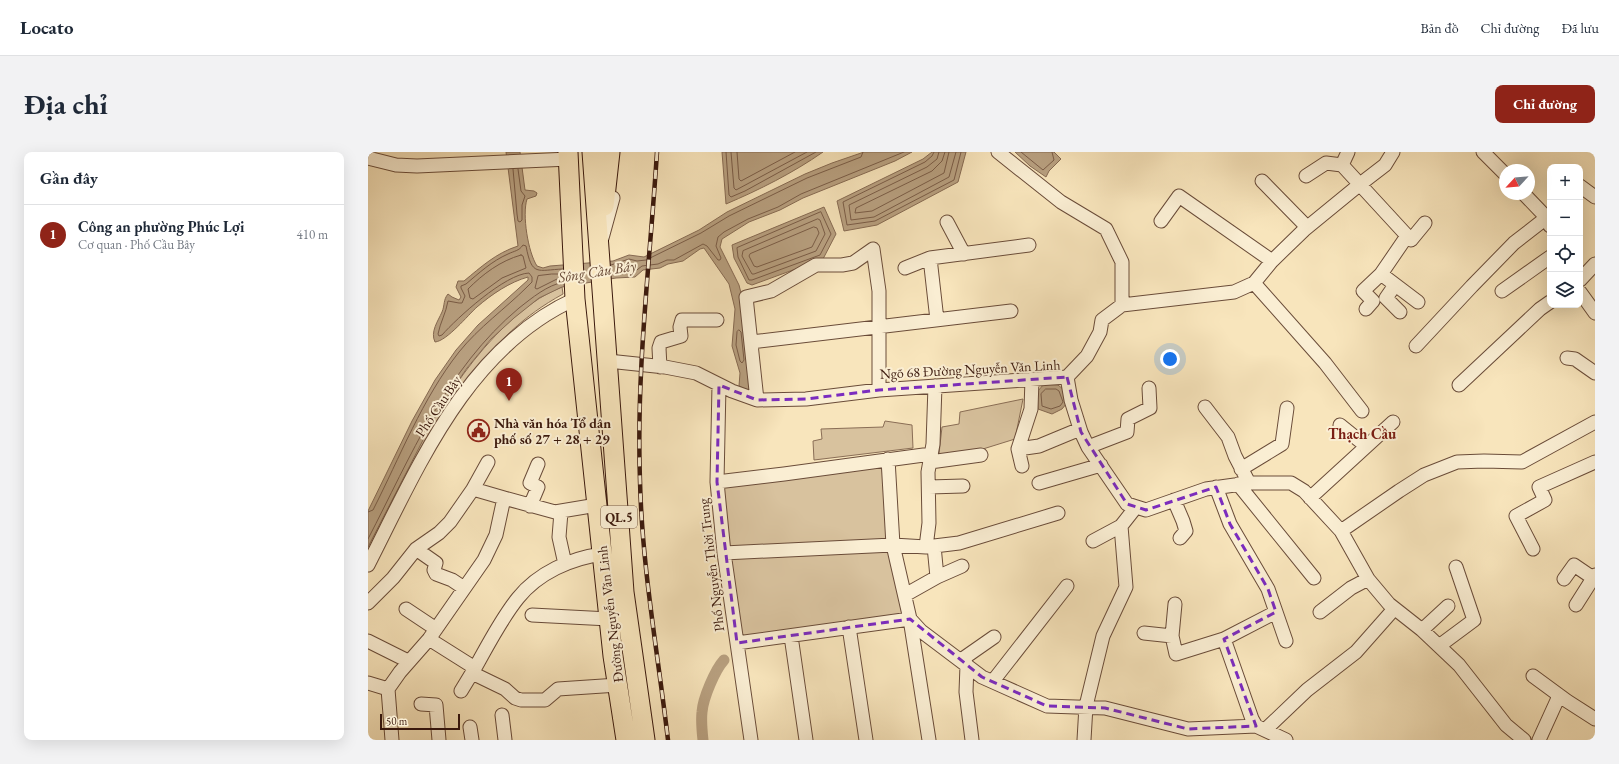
<!DOCTYPE html>
<html lang="vi">
<meta charset="utf-8">
<style>
:root{--surface:#fff;--page:#f2f2f3;--text:#1f2937;--muted:#747a83;--line:#e0e1e3;--accent:#8f2418}
body{margin:0;font-family:"EB Garamond",serif;background:var(--page);color:var(--text)}
.controls{position:absolute;right:12px;top:12px;display:grid;overflow:hidden;border-radius:8px;box-shadow:0 4px 16px #0002}
.controls button{width:36px;height:36px;display:grid;place-items:center;padding:0;border:0;border-bottom:1px solid var(--line);background:var(--surface);color:var(--text);font:20px sans-serif}
.compass{position:absolute;left:1131px;top:12px;width:36px;height:36px;border-radius:50%;background:var(--surface);box-shadow:0 4px 16px #0002;rotate:244deg}
.scale{position:absolute;left:12px;bottom:10px;width:80px;box-sizing:border-box;padding-left:4px;border:2px solid #3b190d;border-top:0;font-size:11px;line-height:14px;white-space:nowrap;color:#3b190d;-webkit-text-stroke:3px #faeed3;paint-order:stroke}
.you{position:absolute;left:802px;top:207px;width:14px;height:14px;margin:-10px;border:3px solid #fff;border-radius:50%;background:#1a73e8;box-shadow:0 0 0 6px #1a73e833}
.badge{display:grid;place-items:center;width:26px;height:26px;border-radius:50%;background:var(--accent);color:#fff;font-size:13px;font-weight:700}
.pin{position:absolute;translate:-50% -33px;filter:drop-shadow(0 1px 2px #0008)}
.pin::after{content:'';position:absolute;top:21px;width:14px;height:12px;background:inherit;clip-path:polygon(0 0,100% 0,50% 100%)}
.list{margin:0;padding:0;list-style:none}
h2{display:flex;justify-content:space-between;align-items:center;height:52px;margin:0;padding:0 16px;font-size:17px}
h2 small{font-size:13px;font-weight:400;color:var(--muted)}
.list li{display:grid;grid-template-columns:26px 1fr auto;gap:12px;align-items:center;box-sizing:border-box;height:60px;padding:0 16px;border-top:1px solid var(--line)}
.list b{display:block;font-size:15px;white-space:nowrap}
.list p{margin:0;font-size:13px;white-space:nowrap;color:var(--muted)}
.list em{font-size:13px;font-style:normal;color:var(--muted)}
.icon{flex:none;width:22px;height:22px;fill:none;stroke:currentColor;stroke-width:2;stroke-linecap:round;stroke-linejoin:round}
.map{position:relative;flex:none;width:1227px;height:588px;overflow:hidden;border-radius:8px}
header{display:flex;align-items:center;gap:24px;box-sizing:border-box;height:56px;padding:0 20px;background:var(--surface);border-bottom:1px solid var(--line)}
header strong{font-size:19px}
nav{display:flex;gap:22px;margin-inline-start:auto;font-size:14px}
.intro{display:flex;align-items:center;justify-content:space-between;box-sizing:border-box;height:96px;padding:0 24px}
h1{margin:0;font-size:28px}
.button{padding:10px 18px;border-radius:8px;background:var(--accent);color:#fff;font-size:14px;font-weight:700}
main{display:flex;gap:24px;padding:0 24px}
aside{flex:1;background:var(--surface);border-radius:8px;box-shadow:0 4px 16px #0002}
.map>svg:first-child{display:block}
.green{fill:#d8c29e;stroke:#8a6e56}
.water{fill:#b8a080;stroke:#866a52}
.lines{fill:none;stroke-linecap:round;stroke-linejoin:round}
.shore{stroke:#7a5c46;stroke-width:1}
.canal{stroke:#b8a080;stroke-width:11}
.minor-casing{stroke:#6a4c39;stroke-width:15}
.highway-casing{stroke:#3b190d;stroke-width:21}
.minor{stroke:#faeed3;stroke-width:13}
.highway{stroke:#f8e5bc;stroke-width:19}
.rail-casing{stroke:#3b190d;stroke-width:4.5}
.rail{stroke:#faeed3;stroke-width:3;stroke-dasharray:9;stroke-linecap:butt}
.marked{fill:none;stroke:#7b2cbf;stroke-width:3;stroke-dasharray:8 5;stroke-linejoin:round}
.labels{text-anchor:middle;dominant-baseline:central;stroke-width:4;stroke-linejoin:round;paint-order:stroke}
.shield{fill:#faeed3;stroke:#745948;stroke-width:1}
.shield-label{font-size:13px;font-weight:bold;fill:#3b190d}
.street-label{font-size:14px;fill:#3b190d;stroke:#faeed3}
.poi-label{font-size:14px;font-weight:bold;fill:#3b190d;stroke:#faeed3;text-anchor:start}
.water-label{font-size:15px;font-style:italic;fill:#674835;stroke:#faeed3}
.neighbourhood-label{font-size:15px;font-weight:bold;fill:#7a1f14;stroke:#faeed3}
</style>
<header>
<strong>Locato</strong>
<nav><a>Bản đồ</a><a>Chỉ đường</a><a>Đã lưu</a></nav>
</header>
<div class="intro"><h1>Địa chỉ</h1><a class="button">Chỉ đường</a></div>
<main>
<aside>
<h2>Gần đây<small></small></h2>
<ul class="list">
<li><span class="badge">1</span><div><b>Công an phường Phúc Lợi</b><p>Cơ quan · Phố Cầu Bây</p></div><em>410 m</em></li>
</ul>
</aside>
<div class="map">
<svg width="1227" height="588" viewBox="0 0 1227 588">
<rect width="100%" height="100%" fill="#f8e5bc"/>
<filter id="stains"><feTurbulence type="fractalNoise" baseFrequency=".005" numOctaves="4"/><feColorMatrix values="0 0 0 0 .2 0 0 0 0 .09 0 0 0 0 .02 0 0 0 .5 -.17"/></filter>
<radialGradient id="worn" r=".72"><stop offset=".6" stop-color="#630" stop-opacity="0"/><stop offset="1" stop-color="#630" stop-opacity=".3"/></radialGradient>
<path class="green" d="M 194,135 L 195,142 C 155,164 129,190 102,226 L 0,408 L 0,395 C 40,317 74,234 139,172 C 155,157 173,143 194,135 Z
M 655,247 L 647,287 L 570,311 L 574,275 L 591,272 L 592,260 Z
M 517,269 L 544,273 L 545,296 L 446,308 L 445,289 L 454,287 L 453,277 L 515,275 Z
M 520,307 L 525,393 L 542,467 L 369,491 L 349,330 Z"/>
<path class="water" d="M 138,0 L 152,0 L 157,38 L 166,39 L 169,41 L 168,44 L 159,47 C 154,63 160,100 169,114 L 175,116 L 182,114 L 245,109 L 261,103 L 276,105 L 331,78 L 359,60 L 437,22 L 464,11 L 496,0 L 544,0 L 527,9 L 435,46 L 412,58 L 381,70 L 354,87 L 352,95 L 371,133 L 375,149 L 382,240 L 371,234 L 372,221 L 364,194 L 367,157 L 361,132 L 336,96 L 332,97 L 315,109 L 300,112 L 292,116 L 275,118 L 267,125 L 248,126 L 194,135 L 171,146 L 146,166 L 123,187 L 99,216 L 71,257 L 0,395 L 0,359 L 44,269 L 67,228 L 88,198 L 110,173 L 160,128 L 160,125 C 142,130 124,142 109,155 C 100,163 79,189 67,190 C 62,180 70,169 74,160 C 77,153 75,148 80,142 L 84,145 L 91,148 L 93,145 L 88,135 L 90,129 L 96,129 C 113,115 128,101 150,94 Z
M 354,0 L 455,0 C 425,21 391,38 358,52 Z
M 564,0 L 598,0 L 590,30 L 509,73 L 476,79 L 469,49 L 555,7 Z
M 647,0 L 686,0 L 693,7 L 681,19 L 678,25 L 662,14 Z
M 456,55 L 468,82 L 455,107 L 384,133 L 379,131 L 366,106 L 364,93 Z
M 676,232 L 690,233 L 695,237 L 699,251 L 694,257 L 684,262 L 670,257 L 669,240 Z"/>
<g class="lines">
<path class="shore" d="M 358,0 L 361,43 L 363,45 L 377,39 L 448,0
M 363,0 L 366,36 L 368,38 L 439,0
M 369,0 L 371,27 L 373,29 L 427,0
M 566,0 L 564,4 L 557,10 L 475,50 L 479,73 L 507,69 L 586,28 L 593,0
M 571,0 L 569,7 L 559,15 L 481,53 L 483,68 L 506,65 L 581,25 L 588,0
M 577,0 L 574,9 L 564,19 L 488,56 L 487,61 L 504,59 L 576,21 L 581,0
M 653,0 L 675,18 L 686,8 L 684,0
M 145,17 L 149,62 L 150,69 L 152,70 L 154,68 L 154,53 L 157,44 L 153,39 L 150,17
M 453,60 L 463,82 L 452,103 L 384,128 L 381,128 L 370,105 L 369,96 Z
M 450,67 L 452,68 L 457,82 L 448,99 L 386,122 L 384,122 L 374,104 L 375,99 Z
M 446,75 L 449,76 L 451,81 L 444,95 L 389,115 L 386,114 L 381,104 L 382,102 Z
M 153,103 L 155,104 L 158,116 L 134,126 L 105,147 L 102,146 L 100,137 C 115,122 132,109 153,103 Z
M 243,113 L 261,107 L 269,109 L 278,108 L 333,81 L 361,64 L 439,26 L 493,5 L 495,0
M 184,122 L 191,122 L 193,125 L 169,137 L 167,136 L 170,124 Z
M 243,122 L 265,121 L 274,114 L 290,112 L 299,108 L 306,108 L 335,92 L 339,94 L 350,108 L 352,108 L 353,106 L 348,94 L 350,85 L 356,80 L 380,67 L 410,55 L 433,42 L 536,0
M 371,178 L 373,180 L 376,208 L 374,211 L 372,209 L 368,193 L 369,180 Z
M 678,237 L 688,237 L 691,239 L 695,250 L 692,254 L 683,257 L 674,254 L 673,242 Z
M 0,360 L 5,358 C 32,305 54,247 91,200 C 111,175 137,157 159,135 L 164,130 L 164,125 L 161,121 C 137,122 89,166 74,183 L 71,184 L 70,182 C 72,171 78,161 80,149 L 91,151 L 94,151 L 97,144 L 93,136 L 93,134 L 98,132 C 111,121 124,109 140,102 C 146,99 151,99 155,93 L 158,94 C 164,125 169,118 195,117
M 0,387 C 43,304 78,217 151,156 C 164,146 179,133 196,130"/>
<path class="canal" d="M 335,588 C 334,579 333,569 334,560 C 335,546 347,518 356,508"/>
<defs>
<path id="minor" d="M 630,0 L 693,50 L 738,77 L 754,110 L 754,153
M 980,0 L 974,13 L 1043,88 L 1057,71
M 1115,0 L 1137,22
M 0,6 L 28,13 L 49,14 L 201,7
M 938,24 L 958,11 L 974,13
M 894,29 L 939,75
M 1212,34 L 1227,45
M 1156,42 L 1179,66 L 1182,74
M 793,69 L 811,44 L 904,109
M 579,70 L 596,102
M 234,86 L 245,46
M 537,116 L 562,106
M 1013,122 L 1050,150
M 1212,128 L 1227,112
M 886,131 L 957,211 L 994,259
M 1027,133 L 1018,146 L 1032,160
M 1134,139 L 1182,105
M 1212,140 L 1227,161
M 998,157 L 1005,149 L 995,139 L 1013,122 L 1039,84
M 569,168 L 562,106 L 661,93
M 383,190 L 643,159
M 1048,194 L 1104,134 L 1146,91 L 1182,63
M 1199,206 L 1207,207 L 1227,221
M 240,209 L 297,215 L 328,221 L 364,239 L 389,248 L 438,247 L 511,238 L 699,225 L 703,248 L 713,280 L 720,295 L 759,352 L 778,358 L 838,337 L 881,331 L 923,331 L 936,339 L 973,379 L 1000,427 L 1021,452 L 1054,478 L 1091,513 L 1138,573 L 1156,588
M 292,215 L 291,196 L 293,190 L 313,184 L 312,175 L 314,168 L 349,168
M 699,225 L 719,204 L 732,180 L 734,168 L 754,153 L 866,140 L 886,131 L 904,109 L 936,78 L 991,33 L 1017,13 L 1025,0
M 351,233 L 349,330 L 356,401 L 383,588
M 1091,233 L 1172,157 L 1182,150
M 567,234 L 565,292 L 560,320 L 561,371 L 558,395 L 525,393 L 542,467 L 553,479 L 614,525 L 679,554 L 737,556 L 820,577 L 888,574 L 918,588
M 389,248 L 378,145 L 403,139 L 448,113 L 474,113 L 485,111 L 505,97 L 511,139 L 511,238
M 837,255 L 860,285 L 867,304 L 881,331
M 972,273 L 998,294
M 720,295 L 759,280 L 760,267 L 782,256 L 781,236
M 650,297 L 671,294 L 712,277
M 562,310 L 613,303
M 654,314 L 650,297 L 663,257 L 664,227
M 873,317 L 914,292 L 919,256
M 349,330 L 416,322 L 563,302
M 671,331 L 733,313
M 870,332 L 946,426
M 561,335 L 595,334
M 848,335 L 862,372 L 900,437 L 918,489
M 105,337 L 120,310
M 942,346 L 1025,270
M 806,348 L 815,369 L 818,379 L 812,386
M 162,354 L 170,335 L 162,331 L 170,312
M 193,360 L 191,385 L 197,412
M 973,379 L 1031,339 L 1056,323 L 1089,310 L 1116,309 L 1154,310 L 1227,270
M 725,389 L 753,374 L 768,355
M 566,394 L 569,425
M 558,395 L 591,391 L 690,361
M 1165,397 L 1148,364 L 1177,348 L 1171,335 L 1227,310
M 356,401 L 525,393 L 520,307
M 0,413 C 51,313 99,196 207,147
M 1196,427 L 1206,413 L 1225,426
M 96,436 L 84,428 L 68,422 L 66,418 L 68,411 L 48,397 L 71,381 L 82,370 L 105,337 L 136,346
M 537,443 L 569,425 L 594,414
M 0,451 L 25,426 L 48,397
M 807,452 L 804,484 L 808,502 L 856,487
M 1208,453 L 1227,423
M 38,457 L 68,477
M 952,460 L 983,436 L 1000,427
M 164,463 L 241,467
M 481,475 L 498,588
M 1054,478 L 1080,454
M 776,481 L 804,484
M 423,484 L 438,588
M 61,487 L 107,516 C 120,493 133,467 150,446 C 170,421 203,406 235,402
M 0,489 L 40,509
M 369,491 L 542,467 L 561,588
M 1071,494 L 1106,468 L 1088,415
M 593,508 L 626,485
M 599,513 L 598,540 L 604,588
M 104,521 L 137,537 L 147,546 L 153,548 L 177,548 L 190,537 L 250,533
M 1165,524 L 1199,549 L 1227,567
M 625,529 L 699,434
M 0,531 L 20,537
M 20,537 L 32,520 L 61,487 L 116,408 L 128,383 L 136,346 L 187,360 L 229,353
M 20,537 L 24,588
M 93,539 L 107,516
M 53,552 L 68,553 L 71,588
M 134,563 L 137,588
M 888,574 L 884,567 L 856,487 L 908,460
M 102,575 L 104,588
M 897,578 L 939,538 L 988,500 L 1026,457
M 716,588 L 718,554 L 735,484 L 758,435 L 753,374
M 1171,588 L 1191,544"/>
<path id="highway" d="M 200,0 L 207,147 L 245,504 L 258,588
M 224,0 L 256,440 L 277,588
M 236,54 L 242,0"/>
</defs>
<use href="#minor" class="minor-casing"/>
<use href="#highway" class="highway-casing"/>
<use href="#minor" class="minor"/>
<use href="#highway" class="highway"/>
<defs>
<path id="rail" d="M 289,0 C 282,110 268,219 272,329 C 274,416 290,502 300,588"/>
</defs>
<use href="#rail" class="rail-casing"/>
<use href="#rail" class="rail"/>
</g>
<path class="marked" d="M 699,225 L 713,280 L 759,352 L 778,358 L 848,335 L 862,372 L 900,437 L 908,460 L 856,487 L 888,574 L 820,577 L 737,556 L 679,554 L 614,525 L 542,467 L 369,491 L 349,330 L 351,233 L 389,248 L 438,247 L 511,238 Z"/>
<defs>
<symbol id="civic-ring" viewBox="-11 -11 22 22"><circle r="9.5" fill="#faeed3" stroke="#8f2418" stroke-width="1.5"/><path d="M-.6-6.5H3V-4.5H.6V-3L4-1V1h2V6H-6V1h2V-1L-.6-3ZM-1.2 2.5V6h2.4V2.5Z" fill="#8f2418"/></symbol>
</defs>
<g fill-rule="evenodd">
<use href="#civic-ring" x="98" y="266" width="25" height="25"/>
</g>
<g class="labels">
<rect class="shield" x="233" y="354" width="36" height="22" rx="3"/>
<g class="shield-label">
<text x="251" y="365">QL.5</text>
</g>
<g class="street-label">
<text transform="translate(602 217) rotate(-3)">Ngõ 68 Đường Nguyễn Văn Linh</text>
<text transform="translate(70 254) rotate(-56)">Phố Cầu Bây</text>
<text transform="translate(343 413) rotate(-97)">Phố Nguyễn Thời Trung</text>
<text transform="translate(242 462) rotate(-97)">Đường Nguyễn Văn Linh</text>
</g>
<g class="poi-label">
<text x="126" y="271">Nhà văn hóa Tổ dân<tspan x="126" dy="16">phố số 27 + 28 + 29</tspan></text>
</g>
<g class="water-label">
<text transform="translate(229 119) rotate(-9)">Sông Cầu Bây</text>
</g>
<g class="neighbourhood-label">
<text x="994" y="281">Thạch Cầu</text>
</g>
</g>
<rect width="100%" height="100%" filter="url(#stains)"/>
<rect width="100%" height="100%" fill="url(#worn)"/>
</svg>
<div class="controls">
<button>+</button>
<button>−</button>
<button><svg class="icon" aria-label="locate" viewBox="0 0 24 24"><circle cx="12" cy="12" r="6"/><path d="M12 2v4M12 18v4M2 12h4M18 12h4"/></svg></button>
<button><svg class="icon" aria-label="layers" viewBox="0 0 24 24"><path d="M12 4l9 5-9 5-9-5zM3 14l9 5 9-5"/></svg></button>
</div>
<svg class="compass" viewBox="-18 -18 36 36"><path d="M0-13l5 13h-10z" fill="#e53935"/><path d="M0 13l5-13h-10z" fill="#747a83"/></svg>
<div class="scale">50 m</div>
<div class="you"></div>
<div class="pin badge" style="left:141px;top:249px">1</div>
</div>
</main>
